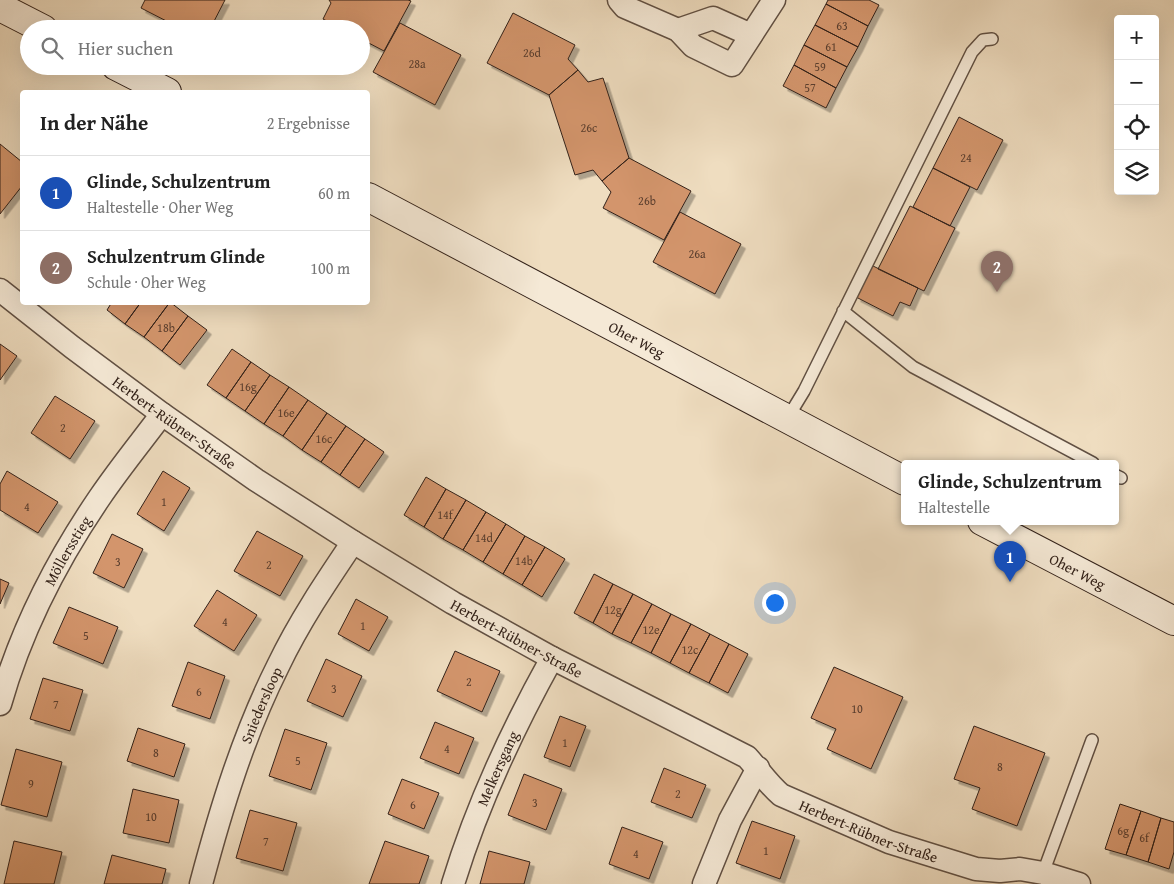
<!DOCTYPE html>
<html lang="de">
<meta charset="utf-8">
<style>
:root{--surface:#fff;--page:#f6f6f6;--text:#222;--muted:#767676;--line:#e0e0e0;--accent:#1a73e8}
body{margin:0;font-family:"Gentium Book Plus",serif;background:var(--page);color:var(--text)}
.controls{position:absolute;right:15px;top:15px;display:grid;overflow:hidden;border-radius:5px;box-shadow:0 5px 20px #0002}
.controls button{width:45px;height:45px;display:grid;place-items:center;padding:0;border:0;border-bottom:1px solid var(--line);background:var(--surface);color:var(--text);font:25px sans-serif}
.you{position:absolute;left:774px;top:602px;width:18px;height:18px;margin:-12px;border:4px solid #fff;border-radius:50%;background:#1a73e8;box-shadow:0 0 0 8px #1a73e833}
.badge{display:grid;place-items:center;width:32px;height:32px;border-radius:50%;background:var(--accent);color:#fff;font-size:16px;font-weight:700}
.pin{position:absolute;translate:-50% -41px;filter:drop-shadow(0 1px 2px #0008)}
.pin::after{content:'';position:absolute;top:26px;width:18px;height:15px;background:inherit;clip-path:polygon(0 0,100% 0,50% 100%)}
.popup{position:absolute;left:901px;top:460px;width:218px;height:65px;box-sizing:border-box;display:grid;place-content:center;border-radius:5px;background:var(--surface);filter:drop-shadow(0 1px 4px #0005);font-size:16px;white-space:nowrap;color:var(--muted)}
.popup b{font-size:19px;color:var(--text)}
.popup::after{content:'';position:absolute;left:50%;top:100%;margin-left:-10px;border:10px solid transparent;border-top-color:var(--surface)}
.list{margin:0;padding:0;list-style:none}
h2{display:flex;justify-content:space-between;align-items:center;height:65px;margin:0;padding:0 20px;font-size:21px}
h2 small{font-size:16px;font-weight:400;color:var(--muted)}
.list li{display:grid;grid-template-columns:32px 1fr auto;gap:15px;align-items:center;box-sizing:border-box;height:75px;padding:0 20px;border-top:1px solid var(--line)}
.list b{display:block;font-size:19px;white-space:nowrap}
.list p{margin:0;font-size:16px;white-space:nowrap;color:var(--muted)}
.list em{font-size:16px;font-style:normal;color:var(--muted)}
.icon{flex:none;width:28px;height:28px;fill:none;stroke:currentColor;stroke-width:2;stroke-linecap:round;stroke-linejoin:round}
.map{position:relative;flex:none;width:1174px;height:884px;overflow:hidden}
.search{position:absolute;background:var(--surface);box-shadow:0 5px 20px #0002;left:20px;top:20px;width:350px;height:55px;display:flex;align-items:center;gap:12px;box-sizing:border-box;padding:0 18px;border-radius:28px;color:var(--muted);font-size:19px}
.panel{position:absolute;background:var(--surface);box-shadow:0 5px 20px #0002;left:20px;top:90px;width:350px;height:215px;border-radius:5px}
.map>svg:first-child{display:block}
.building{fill:#d3956c;stroke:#322119;filter:url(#shadow)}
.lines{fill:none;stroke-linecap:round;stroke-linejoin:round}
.lane-casing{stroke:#615043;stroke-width:14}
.street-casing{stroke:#615043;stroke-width:25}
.secondary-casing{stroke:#322119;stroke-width:30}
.lane{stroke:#f5e9d6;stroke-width:11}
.street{stroke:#f5e9d6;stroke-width:22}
.secondary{stroke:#f5e9d6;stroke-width:28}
.labels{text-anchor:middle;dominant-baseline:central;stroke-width:5;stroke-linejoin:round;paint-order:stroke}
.number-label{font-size:12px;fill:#5a3e2e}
.street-label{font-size:15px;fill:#322119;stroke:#f5e9d6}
</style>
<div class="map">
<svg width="1174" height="884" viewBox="0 0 1174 884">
<defs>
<filter id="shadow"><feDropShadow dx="4.5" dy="4.5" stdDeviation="0" flood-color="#0004"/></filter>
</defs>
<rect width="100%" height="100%" fill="#efddc0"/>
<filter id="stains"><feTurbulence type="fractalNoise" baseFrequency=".004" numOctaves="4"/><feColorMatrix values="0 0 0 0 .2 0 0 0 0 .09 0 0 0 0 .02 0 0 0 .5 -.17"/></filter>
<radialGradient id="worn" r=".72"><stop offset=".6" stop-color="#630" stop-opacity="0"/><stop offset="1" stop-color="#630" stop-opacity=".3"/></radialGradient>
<path class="building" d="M 145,0 L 225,0 L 210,29 L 182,29 L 141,8 Z
M 329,0 L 408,0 L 411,1 L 384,51 L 361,39 L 361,29 L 342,29 L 323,19 L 331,3 Z
M 828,0 L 869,0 L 879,5 L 868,26 L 826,4 Z
M 826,4 L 868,26 L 858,47 L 815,25 Z
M 513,13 L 575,45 L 568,59 L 578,70 L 549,95 L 487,63 Z
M 400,23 L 461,55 L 435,105 L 373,72 Z
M 815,25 L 858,47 L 847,67 L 804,45 Z
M 804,45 L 847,67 L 836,88 L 794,65 Z
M 794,65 L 836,88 L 826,108 L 783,86 Z
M 578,70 L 588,82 L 603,78 L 629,158 L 602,181 L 593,170 L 575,175 L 549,95 Z
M 959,117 L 1003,140 L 977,190 L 933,168 Z
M 0,144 L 22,162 L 22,186 L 0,214 Z
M 629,158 L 691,191 L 664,240 L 603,208 L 611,192 L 602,181 Z
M 933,168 L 970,187 L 950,226 L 913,207 Z
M 910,206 L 955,228 L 924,291 L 878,269 Z
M 680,212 L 741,244 L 715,294 L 653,262 Z
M 871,265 L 918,288 L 910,306 L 900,302 L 893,316 L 856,297 Z
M 112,302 L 141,302 L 125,324 L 107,310 Z
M 141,302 L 170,302 L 144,337 L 125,324 Z
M 170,302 L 188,316 L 162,351 L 144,337 Z
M 188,316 L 207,330 L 180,365 L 162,351 Z
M 0,344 L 17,356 L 0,380 Z
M 232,349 L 251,362 L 226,398 L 207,385 Z
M 251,362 L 270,375 L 245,411 L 226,398 Z
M 270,375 L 289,387 L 264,424 L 245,411 Z
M 289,387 L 308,400 L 283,436 L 264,424 Z
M 55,396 L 95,421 L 70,459 L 31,433 Z
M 308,400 L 327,413 L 302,450 L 283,436 Z
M 327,413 L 346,426 L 321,462 L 302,450 Z
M 346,426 L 365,439 L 340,475 L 321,462 Z
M 365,439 L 384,452 L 359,488 L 340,475 Z
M 7,471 L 58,502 L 38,533 L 0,510 L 0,484 Z
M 163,471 L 190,488 L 164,531 L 137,514 Z
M 426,477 L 446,489 L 424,527 L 404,515 Z
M 446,489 L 466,500 L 443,539 L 424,527 Z
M 466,500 L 486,512 L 463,550 L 443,539 Z
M 486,512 L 506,524 L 483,562 L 463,550 Z
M 506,524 L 525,536 L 503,574 L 483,562 Z
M 257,531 L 303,556 L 280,596 L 234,571 Z
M 112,534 L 143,549 L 124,588 L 93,573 Z
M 525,536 L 545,547 L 522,585 L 503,574 Z
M 545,547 L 565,559 L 542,597 L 522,585 Z
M 594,574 L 613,584 L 593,623 L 574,613 Z
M 0,579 L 9,583 L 0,604 Z
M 613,584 L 633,594 L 612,634 L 593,623 Z
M 217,590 L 257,615 L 234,651 L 194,626 Z
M 633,594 L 652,604 L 631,643 L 612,634 Z
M 356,599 L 388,617 L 369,651 L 338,634 Z
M 652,604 L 671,614 L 651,653 L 631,643 Z
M 69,607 L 118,627 L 103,664 L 53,643 Z
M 671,614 L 691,624 L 670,663 L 651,653 Z
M 691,624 L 710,634 L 689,673 L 670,663 Z
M 710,634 L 729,644 L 709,683 L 689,673 Z
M 729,644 L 748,654 L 728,693 L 709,683 Z
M 455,651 L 500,671 L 482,712 L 437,691 Z
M 326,659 L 362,676 L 343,717 L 307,701 Z
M 188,662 L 225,676 L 210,719 L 172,706 Z
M 834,667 L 903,697 L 871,769 L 827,749 L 836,729 L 811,718 Z
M 43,678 L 83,690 L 70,731 L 30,719 Z
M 560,716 L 586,726 L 570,767 L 544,757 Z
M 435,722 L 474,738 L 459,774 L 420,758 Z
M 974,726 L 1045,753 L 1017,826 L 972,809 L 980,788 L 954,779 Z
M 138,728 L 185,744 L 174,777 L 127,761 Z
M 285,729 L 327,743 L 311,790 L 269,776 Z
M 16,749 L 62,762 L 47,817 L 1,805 Z
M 664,768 L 706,785 L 692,818 L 651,802 Z
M 524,774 L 562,789 L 546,830 L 508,815 Z
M 402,779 L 439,793 L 424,829 L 388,814 Z
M 133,789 L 179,800 L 169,843 L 123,833 Z
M 1120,804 L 1141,811 L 1126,855 L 1105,849 Z
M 250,810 L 297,823 L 283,871 L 236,858 Z
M 1141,811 L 1161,818 L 1148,862 L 1126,855 Z
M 1161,818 L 1174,822 L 1174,852 L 1169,869 L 1148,862 Z
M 752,821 L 795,836 L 780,879 L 736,863 Z
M 622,827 L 663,842 L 649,879 L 609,864 Z
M 14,841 L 62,852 L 54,884 L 4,884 Z
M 385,841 L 429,856 L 419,884 L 369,884 Z
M 489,851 L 530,862 L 524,884 L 480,884 Z
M 112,855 L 166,869 L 162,884 L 104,884 Z"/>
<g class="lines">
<defs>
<path id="lane" d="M 843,311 L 913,367 L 1093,463
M 787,419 L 804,391 L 972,52 L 983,40 L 992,39
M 1115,475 L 1121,478
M 1043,873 L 1092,740"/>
<g id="street">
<path d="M 619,0 L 625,7 L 678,30 L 693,46 L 732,65 L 774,0"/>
<path d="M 678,30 L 713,18 L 751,35"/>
<path id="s1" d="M 0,290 L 72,347 L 162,414 L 256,480 L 353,542 L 453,603 L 552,658 L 747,757 C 759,770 767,783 781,795 L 889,842 L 976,869 L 1000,871 L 1020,869 L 1043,873 L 1079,884"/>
<path id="s2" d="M 0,704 C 21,630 57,560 100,497 C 119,469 141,442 162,414"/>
<path id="s3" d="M 201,884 C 221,809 243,736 278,666 C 299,622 326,582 353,542"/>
<path id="s4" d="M 453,884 C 477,805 512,730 552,658"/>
<path d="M 704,884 L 730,820 L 758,768"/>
</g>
<g id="secondary">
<path d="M 0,7 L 43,29"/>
<path d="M 116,66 L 167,92"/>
<path id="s5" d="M 368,197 C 547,290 725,387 905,481"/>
<path id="s6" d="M 982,521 L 1174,621"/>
</g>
</defs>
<use href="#lane" class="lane-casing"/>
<use href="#street" class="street-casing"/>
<use href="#secondary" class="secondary-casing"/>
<use href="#lane" class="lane"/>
<use href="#street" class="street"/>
<use href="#secondary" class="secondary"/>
</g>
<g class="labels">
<g class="number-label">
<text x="842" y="25">63</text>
<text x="831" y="46">61</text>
<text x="532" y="52">26d</text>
<text x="417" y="63">28a</text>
<text x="820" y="66">59</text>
<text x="810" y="87">57</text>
<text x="589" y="127">26c</text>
<text x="966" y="157">24</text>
<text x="647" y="200">26b</text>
<text x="697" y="253">26a</text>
<text x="166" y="327">18b</text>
<text x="248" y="386">16g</text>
<text x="286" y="412">16e</text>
<text x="63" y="427">2</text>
<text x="324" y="438">16c</text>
<text x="164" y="501">1</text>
<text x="27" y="506">4</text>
<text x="445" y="514">14f</text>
<text x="484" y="537">14d</text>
<text x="524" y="560">14b</text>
<text x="118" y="561">3</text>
<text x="269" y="564">2</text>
<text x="613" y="609">12g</text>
<text x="225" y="621">4</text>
<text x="363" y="625">1</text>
<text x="651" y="629">12e</text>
<text x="86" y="635">5</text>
<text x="690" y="649">12c</text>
<text x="469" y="681">2</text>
<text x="334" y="688">3</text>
<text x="199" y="691">6</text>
<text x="56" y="704">7</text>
<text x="857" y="708">10</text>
<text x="565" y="742">1</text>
<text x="447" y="748">4</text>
<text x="156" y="752">8</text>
<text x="298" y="760">5</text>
<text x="1000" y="766">8</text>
<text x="31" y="783">9</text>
<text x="678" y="793">2</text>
<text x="535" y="802">3</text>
<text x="413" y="804">6</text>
<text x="151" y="816">10</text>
<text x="1123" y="830">6g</text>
<text x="1144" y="837">6f</text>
<text x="266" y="841">7</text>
<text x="766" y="850">1</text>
<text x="636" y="853">4</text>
</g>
<g class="street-label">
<text stroke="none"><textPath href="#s5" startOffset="304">Oher Weg</textPath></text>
<text stroke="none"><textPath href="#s1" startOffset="219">Herbert-Rübner-Straße</textPath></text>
<text stroke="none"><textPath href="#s2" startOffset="168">Möllersstieg</textPath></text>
<text stroke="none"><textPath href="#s6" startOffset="108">Oher Weg</textPath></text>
<text stroke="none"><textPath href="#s1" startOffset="624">Herbert-Rübner-Straße</textPath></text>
<text stroke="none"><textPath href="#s3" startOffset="189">Sniedersloop</textPath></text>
<text stroke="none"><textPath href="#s4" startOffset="124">Melkersgang</textPath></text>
<text stroke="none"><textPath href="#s1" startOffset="1029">Herbert-Rübner-Straße</textPath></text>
</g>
</g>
<rect width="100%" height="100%" filter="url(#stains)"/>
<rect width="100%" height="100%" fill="url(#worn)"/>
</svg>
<div class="controls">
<button>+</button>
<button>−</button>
<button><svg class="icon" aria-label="locate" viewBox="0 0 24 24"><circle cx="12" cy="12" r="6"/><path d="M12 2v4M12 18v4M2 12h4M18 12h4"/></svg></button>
<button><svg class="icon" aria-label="layers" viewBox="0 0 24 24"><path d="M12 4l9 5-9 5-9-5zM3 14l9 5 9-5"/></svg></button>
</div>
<div class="you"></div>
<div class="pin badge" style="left:1010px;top:582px;background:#1a4fb4">1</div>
<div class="popup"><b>Glinde, Schulzentrum</b>Haltestelle</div>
<div class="pin badge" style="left:997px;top:292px;background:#8d6e63">2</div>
<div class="search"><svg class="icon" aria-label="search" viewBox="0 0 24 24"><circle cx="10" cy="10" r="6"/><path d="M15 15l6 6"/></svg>Hier suchen</div>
<section class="panel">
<h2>In der Nähe<small>2 Ergebnisse</small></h2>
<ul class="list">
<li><span class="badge" style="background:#1a4fb4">1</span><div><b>Glinde, Schulzentrum</b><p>Haltestelle · Oher Weg</p></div><em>60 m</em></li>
<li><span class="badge" style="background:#8d6e63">2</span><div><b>Schulzentrum Glinde</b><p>Schule · Oher Weg</p></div><em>100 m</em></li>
</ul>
</section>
</div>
